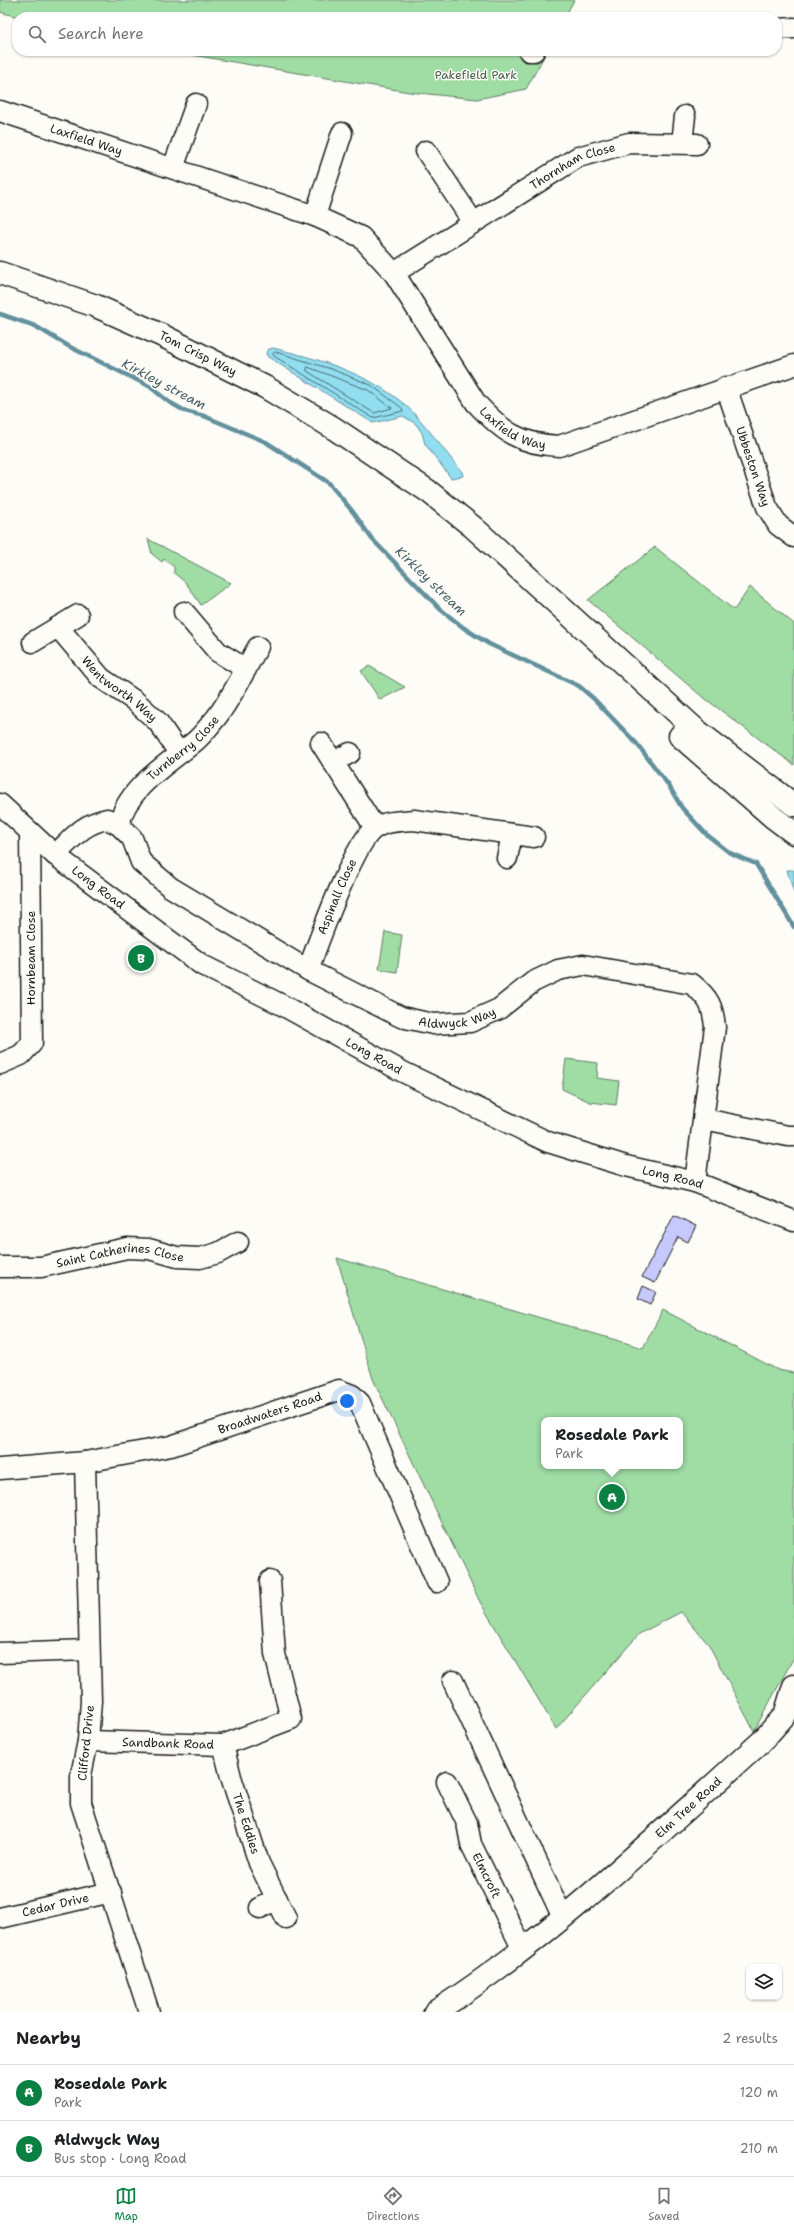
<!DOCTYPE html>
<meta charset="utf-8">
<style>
:root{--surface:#fff;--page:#f2f2f2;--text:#202124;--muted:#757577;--line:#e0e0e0;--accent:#0b8043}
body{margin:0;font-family:"Shantell Sans",sans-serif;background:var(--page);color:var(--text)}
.controls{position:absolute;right:12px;bottom:12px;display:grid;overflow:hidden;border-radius:8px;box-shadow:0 1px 3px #0004}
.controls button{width:36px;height:36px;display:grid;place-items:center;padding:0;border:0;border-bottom:1px solid var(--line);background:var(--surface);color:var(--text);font:20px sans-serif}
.you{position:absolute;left:347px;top:1401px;width:14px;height:14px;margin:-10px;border:3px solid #fff;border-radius:50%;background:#1a73e8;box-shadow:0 0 0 6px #1a73e833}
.badge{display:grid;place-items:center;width:26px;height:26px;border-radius:50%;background:var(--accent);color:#fff;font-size:13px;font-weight:700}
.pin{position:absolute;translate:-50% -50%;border:2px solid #fff;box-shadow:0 1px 4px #0006}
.popup{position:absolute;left:541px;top:1417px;width:142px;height:52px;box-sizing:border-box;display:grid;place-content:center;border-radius:8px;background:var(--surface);filter:drop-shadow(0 1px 3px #0005);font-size:13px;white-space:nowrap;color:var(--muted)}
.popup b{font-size:15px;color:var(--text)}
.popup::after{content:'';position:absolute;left:50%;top:100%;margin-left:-8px;border:8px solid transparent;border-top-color:var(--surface)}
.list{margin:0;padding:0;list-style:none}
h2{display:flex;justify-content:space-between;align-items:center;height:52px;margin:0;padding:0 16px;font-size:17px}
h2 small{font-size:13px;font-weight:400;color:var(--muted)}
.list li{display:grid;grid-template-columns:26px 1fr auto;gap:12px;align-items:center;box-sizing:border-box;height:56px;padding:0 16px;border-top:1px solid var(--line)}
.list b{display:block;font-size:15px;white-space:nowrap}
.list p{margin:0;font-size:13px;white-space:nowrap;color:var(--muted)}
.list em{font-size:13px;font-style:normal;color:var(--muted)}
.icon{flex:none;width:22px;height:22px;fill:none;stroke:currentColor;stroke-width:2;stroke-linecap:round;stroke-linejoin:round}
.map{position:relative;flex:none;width:794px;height:2012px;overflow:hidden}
.search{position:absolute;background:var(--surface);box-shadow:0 1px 3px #0004;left:12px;right:12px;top:12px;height:44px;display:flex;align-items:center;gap:10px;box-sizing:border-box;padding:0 14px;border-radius:16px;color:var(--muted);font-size:15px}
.sheet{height:164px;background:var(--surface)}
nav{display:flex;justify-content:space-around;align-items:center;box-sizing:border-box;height:56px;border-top:1px solid var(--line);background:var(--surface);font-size:11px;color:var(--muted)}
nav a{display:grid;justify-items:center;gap:2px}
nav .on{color:var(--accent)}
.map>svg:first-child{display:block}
.green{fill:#a0dda5;stroke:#5e7c60;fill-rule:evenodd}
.water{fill:#91def1;stroke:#62909c}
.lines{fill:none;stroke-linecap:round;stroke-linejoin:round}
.shore{stroke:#4b6a71;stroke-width:1}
.stream{stroke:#62909c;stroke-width:4.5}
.building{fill:#c6c9fc;stroke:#1c1c1c}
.minor-casing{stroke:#1c1c1c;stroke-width:23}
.highway-casing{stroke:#1c1c1c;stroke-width:25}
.minor{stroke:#fdfcf7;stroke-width:20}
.highway{stroke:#fdfcf7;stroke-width:22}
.labels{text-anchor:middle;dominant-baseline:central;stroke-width:3;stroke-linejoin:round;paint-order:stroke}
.park-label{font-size:12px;fill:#4a604c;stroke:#fdfcf7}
.street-label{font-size:12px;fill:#1c1c1c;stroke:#fdfcf7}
.water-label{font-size:13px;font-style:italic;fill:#456067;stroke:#fdfcf7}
</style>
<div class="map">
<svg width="794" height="2012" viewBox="0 0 794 2012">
<rect width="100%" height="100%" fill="#fdfcf7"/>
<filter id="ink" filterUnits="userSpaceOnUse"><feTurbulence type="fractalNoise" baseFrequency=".025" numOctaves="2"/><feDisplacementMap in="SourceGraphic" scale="8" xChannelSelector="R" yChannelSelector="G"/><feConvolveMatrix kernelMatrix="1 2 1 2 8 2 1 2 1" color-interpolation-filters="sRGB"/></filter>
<g filter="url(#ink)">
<path class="green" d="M 0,0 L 574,0 L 565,17 L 18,17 L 0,12 Z
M 169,51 L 547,51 L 526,89 L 477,99 L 409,92 Z
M 148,539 L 231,583 L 201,605 L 186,583 L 174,573 L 174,567 L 164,559 L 162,562 L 152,554 Z
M 655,547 L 734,610 L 750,587 L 794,624 L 794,765 L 699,694 L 588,600 Z
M 369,666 L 405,687 L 380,700 L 361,671 Z
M 385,932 L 402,935 L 397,972 L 379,969 Z
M 566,1059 L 598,1063 L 597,1078 L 619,1081 L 616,1105 L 590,1102 L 562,1089 Z
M 337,1258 L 643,1348 L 663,1310 L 778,1370 L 794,1373 L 794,1657 L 754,1731 L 709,1645 L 681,1612 L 639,1634 L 556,1729 L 480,1602 L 373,1379 ZM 544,1420 L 680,1420 L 680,1466 L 544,1466 Z"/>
<path class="water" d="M 273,348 C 319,359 367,373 404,404 C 423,420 445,452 462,472 L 463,476 L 451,478 L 425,444 L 422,433 L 416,424 L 403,416 L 373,423 L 268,357 L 266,354 L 267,350 Z
M 787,870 L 793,870 L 794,872 L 794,893 Z"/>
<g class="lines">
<path class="shore" d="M 276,352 L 331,369 L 371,385 L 402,408 L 403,411 L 373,418 L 274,356 L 273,354 Z
M 308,367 L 368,390 L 392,408 L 374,413 L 307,371 Z"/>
<path class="stream" d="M 0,314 L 35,326 L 70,347 L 149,386 L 169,402 L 185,411 L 204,416 L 266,442 L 329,483 L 353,512 L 372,539 L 440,609 L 464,628 L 489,644 L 579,686 L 594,699 L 637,744 L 669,786 L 682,808 L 706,834 L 730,853 L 756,864 L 794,927"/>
</g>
<path class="building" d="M 674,1215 L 696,1226 L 688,1242 L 678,1237 L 655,1283 L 642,1277 Z
M 643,1286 L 656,1292 L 650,1305 L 638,1299 Z"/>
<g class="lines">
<defs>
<g id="minor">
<path d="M 777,29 L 794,28"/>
<path d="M 529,51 L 534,51"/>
<path id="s1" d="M 0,111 L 315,216 L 361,237 L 394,273 L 476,403 C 503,432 519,444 559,446 L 794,365"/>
<path d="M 682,143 L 685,116"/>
<path d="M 426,151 L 473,222"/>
<path d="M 173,168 L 196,104"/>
<path d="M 315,216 L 342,133"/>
<path id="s2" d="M 394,273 L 578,157 L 629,143 L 697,144"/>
<path id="s3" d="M 726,387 L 767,507 L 778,525 L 794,537"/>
<path d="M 184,612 L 218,652 L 246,669"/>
<path d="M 58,627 L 78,615"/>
<path id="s4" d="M 33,642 L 58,627 L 101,678 L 135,701 L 158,722 L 179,753"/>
<path d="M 321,743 L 375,828"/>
<path d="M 333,762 L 350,753"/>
<path id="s5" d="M 0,804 L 55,855 L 202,965 L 282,1005 L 403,1072 L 548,1142 L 626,1166 L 695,1182 L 794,1221"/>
<path id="s6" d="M 119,825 C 126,789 166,765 193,743 C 201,737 209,726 216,718 C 233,696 244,671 258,647"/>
<path id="s7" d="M 55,855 C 73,838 82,824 107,819 L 119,825 L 132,838 L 141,862 L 170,887 L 308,970 L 401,1017 L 433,1024 L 470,1022 L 499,1009 L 533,982 L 558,970 L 583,965 L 692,984 C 709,998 713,1006 715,1027 L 695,1182"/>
<path d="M 507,858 L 512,835"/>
<path id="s8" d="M 308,970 C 318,943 354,842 375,828 C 386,821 401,821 414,820 L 534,837"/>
<path d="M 0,1064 L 21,1055 L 32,1043 L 30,833"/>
<path d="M 704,1119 L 788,1136 L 794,1136"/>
<path id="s9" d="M 0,1267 L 41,1267 L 127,1248 L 149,1249 L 177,1257 L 200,1258 L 218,1253 L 238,1242"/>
<path d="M 85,1462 L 91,1701 L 88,1741 L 81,1775 L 81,1803 L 149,2012"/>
<path id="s10" d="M 0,1469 L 85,1462 L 171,1446 L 339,1390 L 352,1395 L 360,1403 L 437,1582"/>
<path d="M 0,1653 L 89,1650"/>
<path d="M 453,1681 L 558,1907 L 564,1916"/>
<path id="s11" d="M 88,1741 L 223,1745 L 291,1719 L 275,1654 L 270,1581"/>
<path id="s12" d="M 223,1745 L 231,1777 L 259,1863 L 286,1918"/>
<path id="s13" d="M 447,1782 L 467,1823 L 471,1844 L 523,1950"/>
<path d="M 260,1908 L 277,1899"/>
<path id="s14" d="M 0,1918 L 111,1892"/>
</g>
<g id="highway">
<path id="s15" d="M 0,273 L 96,306 L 161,335 L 265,387 L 332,427 L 428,491 L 473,527 L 696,730 L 794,805"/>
<path d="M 680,736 L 774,818 L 794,833"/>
<path id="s16" d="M 435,2012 C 554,1935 656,1836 761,1742 L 785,1715 L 794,1686"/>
</g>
</defs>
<use href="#minor" class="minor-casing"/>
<use href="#highway" class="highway-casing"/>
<use href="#minor" class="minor"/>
<use href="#highway" class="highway"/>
</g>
</g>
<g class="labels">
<g class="park-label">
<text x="476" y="75">Pakefield Park</text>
</g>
<g class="street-label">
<text stroke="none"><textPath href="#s1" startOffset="91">Laxfield Way</textPath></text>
<text stroke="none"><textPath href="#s2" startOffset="209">Thornham Close</textPath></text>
<text stroke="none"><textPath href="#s15" startOffset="214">Tom Crisp Way</textPath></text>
<text stroke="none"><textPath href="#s1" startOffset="631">Laxfield Way</textPath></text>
<text stroke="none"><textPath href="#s3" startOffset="84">Ubbeston Way</textPath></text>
<text stroke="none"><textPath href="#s4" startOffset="117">Wentworth Way</textPath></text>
<text stroke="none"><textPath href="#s6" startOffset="102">Turnberry Close</textPath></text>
<text stroke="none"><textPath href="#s5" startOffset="129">Long Road</textPath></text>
<text stroke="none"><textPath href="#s8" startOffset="79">Aspinall Close</textPath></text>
<text transform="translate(31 958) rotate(-90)">Hornbeam Close</text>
<text stroke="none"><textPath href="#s7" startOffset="483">Aldwyck Way</textPath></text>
<text stroke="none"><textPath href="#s5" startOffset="453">Long Road</textPath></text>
<text stroke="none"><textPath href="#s5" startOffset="777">Long Road</textPath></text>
<text stroke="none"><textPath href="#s9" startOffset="122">Saint Catherines Close</textPath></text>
<text stroke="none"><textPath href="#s10" startOffset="277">Broadwaters Road</textPath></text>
<text transform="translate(86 1743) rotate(-84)">Clifford Drive</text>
<text stroke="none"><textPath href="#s11" startOffset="80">Sandbank Road</textPath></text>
<text stroke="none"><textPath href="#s16" startOffset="326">Elm Tree Road</textPath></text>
<text stroke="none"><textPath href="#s12" startOffset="82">The Eddies</textPath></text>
<text stroke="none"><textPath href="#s13" startOffset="102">Elmcroft</textPath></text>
<text stroke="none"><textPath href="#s14" startOffset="57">Cedar Drive</textPath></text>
</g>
<g class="water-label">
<text transform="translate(164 384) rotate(28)">Kirkley stream</text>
<text transform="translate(431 581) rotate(44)">Kirkley stream</text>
</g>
</g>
</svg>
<div class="controls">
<button><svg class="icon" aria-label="layers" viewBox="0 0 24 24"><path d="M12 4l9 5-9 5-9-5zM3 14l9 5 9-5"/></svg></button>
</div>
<div class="you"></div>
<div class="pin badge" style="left:612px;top:1497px">A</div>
<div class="popup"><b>Rosedale Park</b>Park</div>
<div class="pin badge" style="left:141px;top:958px">B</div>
<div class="search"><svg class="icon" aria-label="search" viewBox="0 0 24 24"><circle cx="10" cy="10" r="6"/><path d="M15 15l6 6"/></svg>Search here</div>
</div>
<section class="sheet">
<h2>Nearby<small>2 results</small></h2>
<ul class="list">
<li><span class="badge">A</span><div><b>Rosedale Park</b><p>Park</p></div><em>120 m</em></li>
<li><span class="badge">B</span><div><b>Aldwyck Way</b><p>Bus stop · Long Road</p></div><em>210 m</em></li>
</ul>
</section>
<nav>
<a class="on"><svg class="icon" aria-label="map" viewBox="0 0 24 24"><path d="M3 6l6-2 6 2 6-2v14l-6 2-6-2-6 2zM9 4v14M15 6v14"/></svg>Map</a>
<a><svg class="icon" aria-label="directions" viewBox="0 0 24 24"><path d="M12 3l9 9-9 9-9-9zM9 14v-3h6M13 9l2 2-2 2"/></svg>Directions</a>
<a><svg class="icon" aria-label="saved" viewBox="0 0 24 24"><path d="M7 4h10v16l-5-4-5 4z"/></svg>Saved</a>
</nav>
